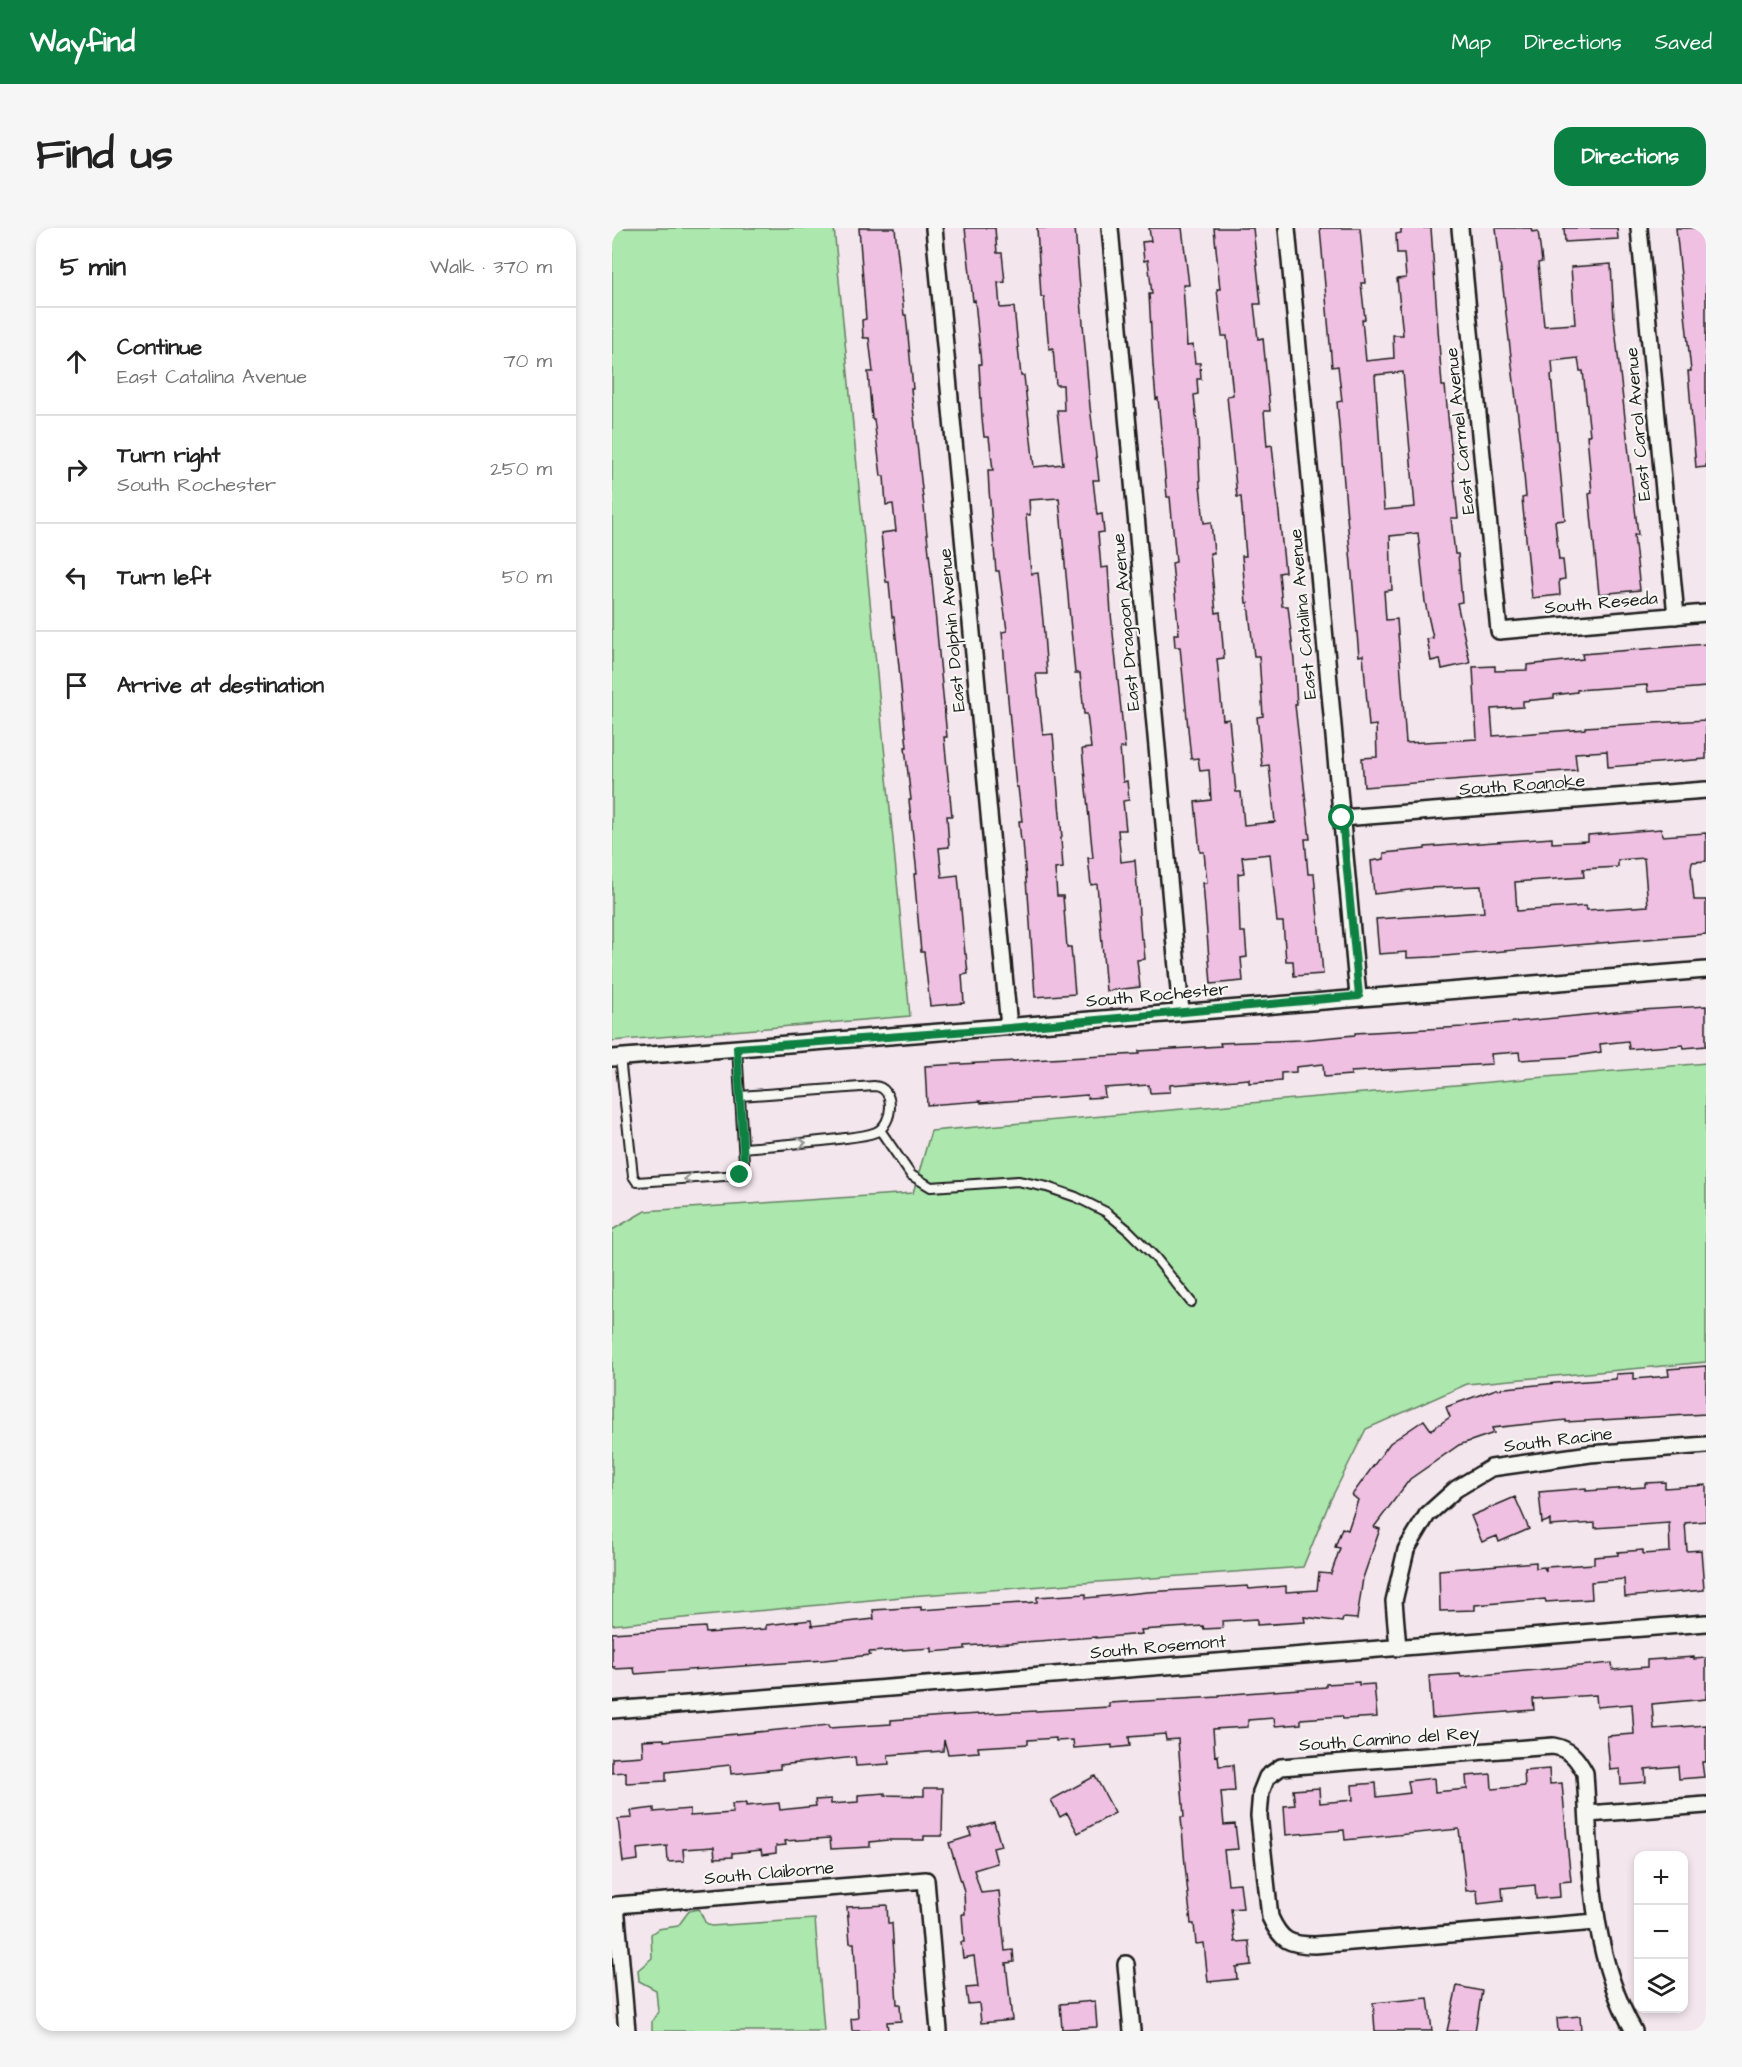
<!DOCTYPE html>
<meta charset="utf-8">
<style>
:root{--surface:#fff;--page:#f6f6f6;--text:#222;--muted:#767676;--line:#e0e0e0;--accent:#0b8043}
body{margin:0;font-family:"Architects Daughter",sans-serif;background:var(--page);color:var(--text)}
.controls{position:absolute;right:18px;bottom:18px;display:grid;overflow:hidden;border-radius:12px;box-shadow:0 3px 9px #0003}
.controls button{width:54px;height:54px;display:grid;place-items:center;padding:0;border:0;border-bottom:2px solid var(--line);background:var(--surface);color:var(--text);font:30px sans-serif}
.stop{position:absolute;width:18px;height:18px;margin:-14px;border:4px solid #0b8043;border-radius:50%;background:#fff}
.stop.end{background:#0b8043;border-color:#fff;box-shadow:0 2px 6px #0008}
.list{margin:0;padding:0;list-style:none}
h2{display:flex;justify-content:space-between;align-items:center;height:78px;margin:0;padding:0 24px;font-size:26px}
h2 small{font-size:20px;font-weight:400;color:var(--muted)}
.list li{display:grid;grid-template-columns:39px 1fr auto;gap:18px;align-items:center;box-sizing:border-box;height:108px;padding:0 24px;border-top:2px solid var(--line)}
.list b{display:block;font-size:22px;white-space:nowrap}
.list p{margin:0;font-size:20px;white-space:nowrap;color:var(--muted)}
.list em{font-size:20px;font-style:normal;color:var(--muted)}
.icon{flex:none;width:33px;height:33px;fill:none;stroke:currentColor;stroke-width:2;stroke-linecap:round;stroke-linejoin:round}
.map{position:relative;flex:none;width:1094px;height:1803px;overflow:hidden;border-radius:18px}
header{display:flex;align-items:center;gap:36px;box-sizing:border-box;height:84px;padding:0 30px;background:var(--accent);color:#fff}
header strong{font-size:28px}
nav{display:flex;gap:33px;margin-inline-start:auto;font-size:21px}
.intro{display:flex;align-items:center;justify-content:space-between;box-sizing:border-box;height:144px;padding:0 36px}
h1{margin:0;font-size:42px}
.button{padding:15px 27px;border-radius:18px;background:var(--accent);color:#fff;font-size:21px;font-weight:700}
main{display:flex;gap:36px;padding:0 36px}
aside{flex:1;background:var(--surface);border-radius:18px;box-shadow:0 3px 9px #0003}
.map>svg:first-child{display:block}
.green{fill:#ace7ad;stroke:#648264;stroke-width:1.5}
.building{fill:#efc0e2;stroke:#1c1c1c;stroke-width:1.5;fill-rule:evenodd}
.lines{fill:none;stroke-linecap:round;stroke-linejoin:round}
.lane-casing{stroke:#1c1c1c;stroke-width:12}
.street-casing{stroke:#1c1c1c;stroke-width:20}
.lane{stroke:#f6f6f2;stroke-width:8}
.street{stroke:#f6f6f2;stroke-width:15}
.oneway{stroke:#949492}
.route{stroke:#0b8043;stroke-width:8}
.labels{text-anchor:middle;dominant-baseline:central;stroke-width:4.5;stroke-linejoin:round;paint-order:stroke}
.street-label{font-size:18px;fill:#1c1c1c;stroke:#f6f6f2}
</style>
<header>
<strong>Wayfind</strong>
<nav><a>Map</a><a>Directions</a><a>Saved</a></nav>
</header>
<div class="intro"><h1>Find us</h1><a class="button">Directions</a></div>
<main>
<aside>
<h2>5 min<small>Walk · 370 m</small></h2>
<ul class="list">
<li><svg class="icon" aria-label="ahead" viewBox="0 0 24 24"><path d="M12 20V5M6 11l6-6 6 6"/></svg><div><b>Continue</b><p>East Catalina Avenue</p></div><em>70 m</em></li>
<li><svg class="icon" aria-label="right" viewBox="0 0 24 24"><path d="M7 20v-9h11M14 6l5 5-5 5"/></svg><div><b>Turn right</b><p>South Rochester</p></div><em>250 m</em></li>
<li><svg class="icon" aria-label="left" viewBox="0 0 24 24"><path d="M17 20v-9H6M10 6l-5 5 5 5"/></svg><div><b>Turn left</b></div><em>50 m</em></li>
<li><svg class="icon" aria-label="arrive" viewBox="0 0 24 24"><path d="M6 21V4h12l-3 4 3 4H6"/></svg><div><b>Arrive at destination</b></div></li>
</ul>
</aside>
<div class="map">
<svg width="1094" height="1803" viewBox="0 0 1094 1803">
<rect width="100%" height="100%" fill="#f4e6ed"/>
<filter id="ink" filterUnits="userSpaceOnUse"><feTurbulence type="fractalNoise" baseFrequency=".0167" numOctaves="2"/><feDisplacementMap in="SourceGraphic" scale="12" xChannelSelector="R" yChannelSelector="G"/><feConvolveMatrix kernelMatrix="1 2 1 2 8 2 1 2 1" color-interpolation-filters="sRGB"/></filter>
<g filter="url(#ink)">
<path class="green" d="M 0,0 L 222,0 L 298,788 L 0,813 Z
M 1094,835 L 1094,1134 L 855,1156 L 754,1201 L 718,1273 L 691,1339 L 310,1367 L 0,1397 L 0,1002 L 33,983 L 301,965 L 319,903 Z
M 87,1681 L 93,1694 L 99,1698 L 203,1691 L 212,1803 L 40,1803 L 40,1793 L 46,1784 L 44,1762 L 27,1753 L 26,1742 L 40,1730 L 39,1706 L 46,1701 L 66,1698 L 77,1683 Z"/>
<path class="building" d="M 247,0 L 283,0 L 292,87 L 294,87 L 296,107 L 301,161 L 299,161 L 320,352 L 335,509 L 332,509 L 340,588 L 335,588 L 337,619 L 327,620 L 330,649 L 346,647 L 353,726 L 354,726 L 356,746 L 350,747 L 352,775 L 318,778 L 312,724 L 309,724 L 302,646 L 305,646 L 297,572 L 299,572 L 293,519 L 295,519 L 282,389 L 280,389 L 277,354 L 274,354 L 269,305 L 284,303 L 281,276 L 274,277 L 272,248 L 269,248 L 262,191 L 260,191 L 256,144 L 261,144 L 257,110 L 251,110 L 250,92 L 254,91 Z
M 353,0 L 383,0 L 385,25 L 390,25 L 393,54 L 386,55 L 388,80 L 402,79 L 409,148 L 412,148 L 422,239 L 451,236 L 445,182 L 452,182 L 451,157 L 444,157 L 441,120 L 437,121 L 432,69 L 429,69 L 425,0 L 463,0 L 478,179 L 487,252 L 481,252 L 485,287 L 490,286 L 492,304 L 486,305 L 489,340 L 496,339 L 499,386 L 513,520 L 508,520 L 511,554 L 515,553 L 517,572 L 511,573 L 514,602 L 506,602 L 509,634 L 523,632 L 529,711 L 531,711 L 533,731 L 525,732 L 528,759 L 494,763 L 485,656 L 479,657 L 476,630 L 481,630 L 470,521 L 479,520 L 475,486 L 472,486 L 468,445 L 463,445 L 447,270 L 417,272 L 418,287 L 414,287 L 419,346 L 426,345 L 431,393 L 435,446 L 424,446 L 431,507 L 441,506 L 450,609 L 449,610 L 451,640 L 443,641 L 445,668 L 451,668 L 455,719 L 459,719 L 463,766 L 423,769 L 416,665 L 415,665 L 411,613 L 409,613 L 407,593 L 410,593 L 406,559 L 404,559 L 394,449 L 390,404 L 395,403 L 387,343 L 384,343 L 377,262 L 376,242 L 381,242 L 377,209 L 372,209 L 370,190 L 367,136 L 369,136 L 363,72 L 361,73 Z
M 537,0 L 570,0 L 577,57 L 571,57 L 575,118 L 581,117 L 583,135 L 588,135 L 589,151 L 585,151 L 586,166 L 582,167 L 586,206 L 588,257 L 592,295 L 599,294 L 602,325 L 598,325 L 604,385 L 608,384 L 612,430 L 605,431 L 611,492 L 617,491 L 624,564 L 629,564 L 632,597 L 663,594 L 657,537 L 650,538 L 645,489 L 651,488 L 647,428 L 642,428 L 636,375 L 634,375 L 630,328 L 634,328 L 629,269 L 625,269 L 615,168 L 621,167 L 615,108 L 610,108 L 605,61 L 608,61 L 602,0 L 641,0 L 649,76 L 642,76 L 646,111 L 651,110 L 658,183 L 652,183 L 655,218 L 660,217 L 673,344 L 667,345 L 670,378 L 676,378 L 682,432 L 685,477 L 683,477 L 698,611 L 693,611 L 696,646 L 702,646 L 711,746 L 682,748 L 681,733 L 674,733 L 671,694 L 665,694 L 658,626 L 630,629 L 632,645 L 626,646 L 628,704 L 633,704 L 635,729 L 629,730 L 631,753 L 599,756 L 591,655 L 595,655 L 592,624 L 588,624 L 583,574 L 599,572 L 597,542 L 588,543 L 586,530 L 579,531 L 568,419 L 563,419 L 562,406 L 567,406 L 560,335 L 564,334 L 558,269 L 555,269 L 546,170 L 544,171 L 541,137 L 537,66 L 540,66 L 536,32 L 532,33 L 530,14 L 539,13 Z
M 708,0 L 748,0 L 753,55 L 749,55 L 753,91 L 750,92 L 754,133 L 782,130 L 781,107 L 791,107 L 785,51 L 794,50 L 792,25 L 785,25 L 784,6 L 789,5 L 789,0 L 819,0 L 830,158 L 833,158 L 846,290 L 839,290 L 843,326 L 846,326 L 850,374 L 845,375 L 858,435 L 830,441 L 828,431 L 819,433 L 815,411 L 821,410 L 813,374 L 806,305 L 778,308 L 780,362 L 772,363 L 774,392 L 785,391 L 794,515 L 865,511 L 861,439 L 883,438 L 883,443 L 915,442 L 915,437 L 971,431 L 970,426 L 1094,416 L 1094,459 L 1036,464 L 1035,457 L 965,462 L 965,464 L 942,467 L 942,470 L 911,473 L 911,479 L 879,481 L 881,508 L 973,501 L 973,499 L 1094,492 L 1094,531 L 996,539 L 995,523 L 963,525 L 965,542 L 752,559 L 750,530 L 765,529 L 764,497 L 757,498 L 751,427 L 747,428 L 725,174 L 730,173 L 726,138 L 720,139 ZM 791,144 L 803,279 L 772,282 L 763,147 Z
M 884,0 L 919,0 L 920,4 L 926,3 L 930,34 L 926,35 L 932,98 L 963,96 L 959,39 L 999,36 L 1002,91 L 1026,307 L 1022,307 L 1028,362 L 987,366 L 977,266 L 980,265 L 975,207 L 978,207 L 971,143 L 968,143 L 966,130 L 940,133 L 941,146 L 939,147 L 953,292 L 943,293 L 947,332 L 951,332 L 953,351 L 947,352 L 948,367 L 920,370 L 910,270 L 914,269 L 909,214 Z
M 952,0 L 1005,0 L 1006,11 L 953,14 Z
M 1064,0 L 1094,0 L 1094,239 L 1084,240 L 1076,143 L 1079,143 Z
M 1049,601 L 1050,608 L 1094,605 L 1094,633 L 1080,634 L 1079,641 L 1082,672 L 1094,672 L 1094,706 L 821,729 L 795,730 L 795,724 L 767,726 L 764,691 L 872,684 L 869,658 L 815,660 L 762,666 L 759,633 L 772,631 L 772,625 L 813,621 L 813,619 L 940,610 L 940,615 L 976,613 L 976,607 ZM 1032,630 L 1036,678 L 975,682 L 974,678 L 905,683 L 903,654 L 972,649 L 971,641 L 1006,639 L 1006,632 Z
M 1094,778 L 1094,818 L 1072,820 L 1071,817 L 1017,821 L 1016,813 L 988,816 L 989,824 L 957,829 L 908,832 L 907,824 L 879,826 L 880,836 L 739,844 L 739,847 L 712,849 L 711,836 L 684,839 L 684,844 L 669,845 L 669,853 L 637,855 L 637,851 L 558,857 L 558,864 L 538,865 L 537,857 L 492,860 L 493,869 L 476,870 L 475,867 L 369,875 L 369,873 L 315,877 L 313,838 L 527,826 L 527,823 L 609,818 L 608,815 L 688,812 L 743,807 L 743,805 L 851,799 L 1014,783 Z
M 1094,1138 L 1094,1186 L 954,1194 L 954,1192 L 880,1200 L 882,1205 L 847,1217 L 798,1251 L 762,1299 L 768,1301 L 751,1350 L 745,1391 L 731,1390 L 730,1394 L 692,1389 L 693,1394 L 645,1397 L 645,1391 L 610,1393 L 611,1400 L 592,1401 L 591,1398 L 529,1402 L 530,1406 L 484,1410 L 484,1409 L 353,1418 L 353,1421 L 320,1424 L 320,1420 L 257,1424 L 258,1427 L 212,1432 L 23,1446 L 22,1440 L 3,1441 L 3,1439 L 0,1439 L 0,1405 L 93,1399 L 94,1405 L 154,1401 L 154,1397 L 199,1392 L 200,1398 L 262,1391 L 261,1382 L 309,1379 L 309,1382 L 425,1374 L 425,1369 L 474,1366 L 474,1370 L 535,1364 L 636,1358 L 637,1361 L 674,1358 L 674,1364 L 705,1362 L 707,1345 L 719,1346 L 728,1320 L 723,1319 L 730,1300 L 736,1302 L 746,1272 L 740,1267 L 778,1215 L 812,1192 L 819,1202 L 838,1189 L 834,1179 L 884,1161 L 944,1155 L 1004,1151 L 1004,1146 L 1022,1145 L 1022,1151 L 1057,1148 L 1056,1141 Z
M 1053,1254 L 1053,1260 L 1094,1257 L 1094,1293 L 1073,1295 L 1075,1323 L 1089,1322 L 1092,1362 L 1013,1369 L 1012,1351 L 979,1354 L 980,1371 L 934,1374 L 933,1371 L 863,1377 L 863,1382 L 828,1383 L 827,1342 L 924,1334 L 924,1340 L 932,1339 L 934,1344 L 934,1339 L 982,1336 L 982,1329 L 1006,1327 L 1006,1324 L 1031,1322 L 1031,1326 L 1058,1324 L 1057,1295 L 983,1300 L 983,1295 L 938,1298 L 938,1292 L 930,1295 L 927,1264 L 974,1260 L 974,1263 L 1033,1259 L 1033,1255 Z
M 903,1269 L 917,1301 L 887,1314 L 885,1308 L 870,1314 L 859,1288 Z
M 1082,1429 L 1082,1431 L 1094,1430 L 1094,1471 L 1040,1476 L 1042,1501 L 1094,1497 L 1094,1534 L 1090,1534 L 1092,1549 L 1067,1551 L 1066,1538 L 1033,1541 L 1034,1554 L 1009,1556 L 1008,1541 L 998,1542 L 995,1508 L 1022,1506 L 1020,1476 L 985,1479 L 984,1467 L 921,1471 L 922,1482 L 820,1490 L 817,1448 L 848,1446 L 849,1449 L 1000,1435 L 1001,1442 L 1035,1439 L 1035,1432 Z
M 747,1454 L 747,1457 L 762,1456 L 765,1489 L 731,1491 L 730,1488 L 689,1491 L 689,1496 L 663,1498 L 662,1490 L 636,1492 L 636,1499 L 601,1501 L 603,1528 L 606,1527 L 607,1538 L 621,1537 L 623,1563 L 609,1564 L 612,1597 L 623,1596 L 626,1621 L 612,1622 L 616,1656 L 628,1655 L 631,1680 L 619,1681 L 623,1714 L 637,1713 L 639,1737 L 624,1739 L 625,1751 L 596,1754 L 592,1715 L 584,1716 L 582,1696 L 579,1696 L 573,1637 L 569,1589 L 572,1589 L 566,1511 L 554,1512 L 553,1506 L 517,1509 L 518,1518 L 500,1520 L 500,1517 L 462,1520 L 461,1512 L 444,1513 L 444,1510 L 416,1512 L 416,1516 L 366,1519 L 367,1524 L 336,1526 L 332,1512 L 331,1523 L 276,1527 L 277,1536 L 244,1538 L 243,1529 L 168,1537 L 168,1541 L 119,1546 L 118,1537 L 54,1544 L 54,1553 L 14,1555 L 14,1544 L 0,1545 L 0,1530 L 31,1528 L 30,1512 L 52,1511 L 52,1513 L 217,1497 L 217,1500 L 279,1496 L 279,1492 L 333,1488 L 497,1479 L 497,1475 L 607,1469 L 607,1467 L 714,1459 L 714,1456 Z
M 937,1541 L 938,1556 L 950,1555 L 955,1614 L 959,1653 L 947,1654 L 948,1669 L 924,1671 L 923,1657 L 890,1660 L 891,1673 L 866,1676 L 865,1662 L 854,1663 L 847,1601 L 733,1612 L 732,1602 L 674,1607 L 672,1578 L 683,1577 L 681,1562 L 707,1560 L 708,1575 L 741,1572 L 740,1557 L 764,1555 L 765,1569 L 798,1565 L 796,1553 L 822,1550 L 823,1564 L 855,1561 L 854,1548 L 879,1546 L 880,1561 L 913,1558 L 912,1543 Z
M 483,1548 L 503,1585 L 466,1605 L 455,1585 L 448,1589 L 439,1572 Z
M 312,1560 L 331,1560 L 330,1608 L 312,1608 L 312,1612 L 276,1612 L 258,1614 L 258,1619 L 219,1621 L 218,1610 L 173,1613 L 174,1617 L 164,1618 L 164,1625 L 150,1627 L 149,1622 L 120,1625 L 120,1629 L 103,1630 L 102,1619 L 71,1621 L 72,1633 L 56,1634 L 55,1618 L 25,1621 L 26,1632 L 11,1634 L 6,1591 L 20,1590 L 19,1583 L 42,1580 L 42,1584 L 78,1581 L 78,1588 L 121,1585 L 120,1576 L 134,1575 L 134,1578 L 167,1575 L 168,1582 L 204,1578 L 203,1572 L 219,1571 L 219,1576 L 246,1574 L 246,1567 L 273,1565 L 273,1567 L 312,1568 Z
M 382,1594 L 389,1618 L 381,1620 L 385,1635 L 362,1642 L 369,1665 L 387,1663 L 393,1723 L 401,1722 L 402,1734 L 394,1735 L 400,1792 L 369,1795 L 367,1775 L 356,1776 L 354,1760 L 366,1759 L 362,1728 L 351,1730 L 349,1714 L 352,1714 L 350,1686 L 353,1686 L 352,1663 L 337,1615 L 359,1608 L 357,1601 Z
M 275,1677 L 276,1695 L 280,1695 L 285,1776 L 288,1776 L 289,1793 L 275,1794 L 276,1803 L 240,1803 L 239,1791 L 246,1790 L 242,1715 L 238,1715 L 235,1679 Z
M 845,1758 L 870,1763 L 863,1803 L 835,1803 Z
M 816,1770 L 820,1803 L 763,1803 L 761,1775 Z
M 483,1773 L 485,1799 L 450,1801 L 448,1776 Z
M 968,1788 L 969,1803 L 946,1803 L 945,1790 Z"/>
<g class="lines">
<defs>
<path id="lane" d="M 8,829 L 21,948 L 25,954 L 127,947 L 132,934 L 125,820
M 128,868 L 262,858 C 284,859 282,896 264,904 C 254,908 243,909 233,910 C 199,915 165,917 131,920
M 268,902 L 299,947 L 319,959 L 406,953 L 435,959 L 464,969 L 494,984 L 517,1003 L 543,1029 L 579,1074"/>
<path id="street" d="M 322,0 L 397,799
M 498,0 L 569,784
M 675,0 L 746,768
M 848,0 L 887,403 L 1094,385
M 1027,0 L 1064,388
M 730,590 L 1094,562
M 0,830 C 365,803 729,770 1094,742
M 786,1420 L 782,1373 L 794,1322 L 815,1287 L 844,1261 L 879,1240 L 978,1226 L 1094,1217
M 0,1482 L 1094,1395
M 976,1586 L 1094,1577
M 984,1694 L 703,1717 C 677,1717 669,1713 658,1689 L 647,1588 L 649,1564 L 655,1549 L 669,1539 L 941,1518 C 958,1521 965,1530 973,1545 C 979,1633 977,1724 1022,1803
M 514,1736 L 520,1803
M 15,1803 L 4,1677 L 314,1652 L 327,1803"/>
</defs>
<use href="#lane" class="lane-casing"/>
<use href="#street" class="street-casing"/>
<use href="#lane" class="lane"/>
<use href="#street" class="street"/>
</g>
<defs><path id="oneway-chevron" d="M-2-3.5L2.5 0L-2 3.5" fill="none" stroke-width="1.6" stroke-linecap="round" stroke-linejoin="round" transform="scale(1.5)"/></defs>
<g class="oneway">
<use href="#oneway-chevron" transform="translate(190 915) rotate(-5)"/>
<use href="#oneway-chevron" transform="translate(76 951) rotate(176)"/>
</g>
</g>
<g class="lines" filter="url(#ink)">
<path class="route" d="M 128,947 L 132,934 L 125,820 L 397,800 L 747,768 L 730,590"/>
</g>
<g class="labels">
<g class="street-label">
<text transform="translate(1026 196) rotate(-95)">East Carol Avenue</text>
<text transform="translate(848 203) rotate(-96)">East Carmel Avenue</text>
<text transform="translate(989 375) rotate(-5)">South Reseda</text>
<text transform="translate(691 386) rotate(-95)">East Catalina Avenue</text>
<text transform="translate(514 394) rotate(-95)">East Dragoon Avenue</text>
<text transform="translate(340 402) rotate(-95)">East Dolphin Avenue</text>
<text transform="translate(910 557) rotate(-4)">South Roanoke</text>
<text transform="translate(545 767) rotate(-5)">South Rochester</text>
<text transform="translate(946 1212) rotate(-7)">South Racine</text>
<text transform="translate(546 1419) rotate(-5)">South Rosemont</text>
<text transform="translate(777 1511) rotate(-4)">South Camino del Rey</text>
<text transform="translate(157 1645) rotate(-5)">South Claiborne</text>
</g>
</g>
</svg>
<div class="controls">
<button>+</button>
<button>−</button>
<button><svg class="icon" aria-label="layers" viewBox="0 0 24 24"><path d="M12 4l9 5-9 5-9-5zM3 14l9 5 9-5"/></svg></button>
</div>
<div class="stop" style="left:730px;top:590px"></div>
<div class="stop end" style="left:128px;top:947px"></div>
</div>
</main>
